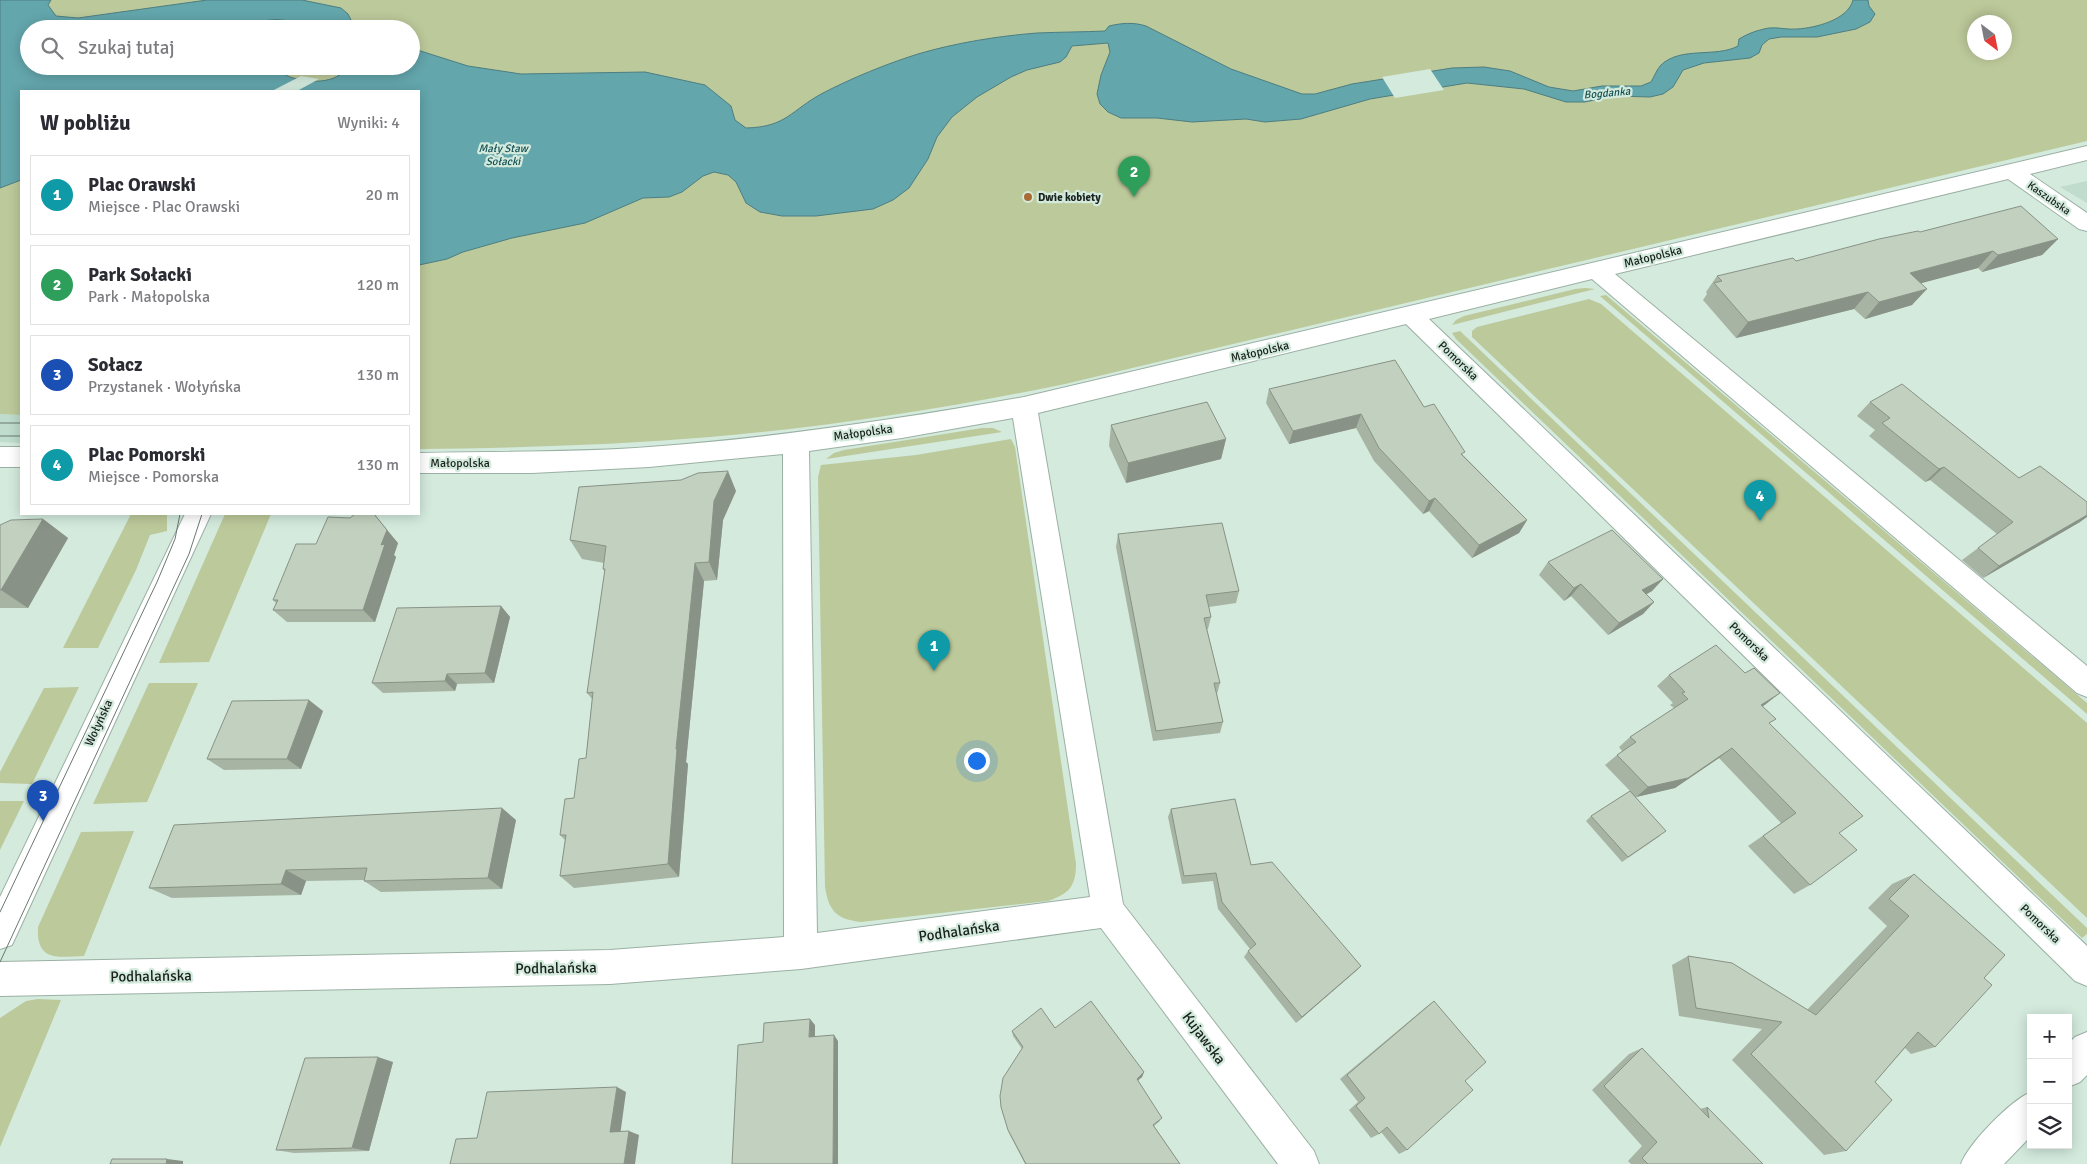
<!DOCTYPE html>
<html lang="pl">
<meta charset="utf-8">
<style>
:root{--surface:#fff;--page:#f7f7f7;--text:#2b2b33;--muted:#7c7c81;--line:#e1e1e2;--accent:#1a73e8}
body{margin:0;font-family:Signika,sans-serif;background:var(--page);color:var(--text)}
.controls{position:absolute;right:15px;bottom:15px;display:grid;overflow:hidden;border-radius:0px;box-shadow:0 2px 12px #0003}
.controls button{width:45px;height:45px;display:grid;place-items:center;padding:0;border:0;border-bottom:1px solid var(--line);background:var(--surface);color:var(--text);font:25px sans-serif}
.compass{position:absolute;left:1967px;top:15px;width:45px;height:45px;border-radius:50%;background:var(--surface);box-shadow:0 2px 12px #0003;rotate:148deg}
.you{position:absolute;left:976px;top:760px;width:18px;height:18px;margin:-12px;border:4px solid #fff;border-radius:50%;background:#1a73e8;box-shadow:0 0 0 8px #1a73e833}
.badge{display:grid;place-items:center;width:32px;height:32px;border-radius:50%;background:var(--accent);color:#fff;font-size:16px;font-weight:700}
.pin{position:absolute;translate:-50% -41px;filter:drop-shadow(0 1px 2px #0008)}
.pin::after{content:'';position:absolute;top:26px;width:18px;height:15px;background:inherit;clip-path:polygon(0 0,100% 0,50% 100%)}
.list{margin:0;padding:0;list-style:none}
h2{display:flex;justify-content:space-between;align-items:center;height:65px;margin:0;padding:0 20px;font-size:21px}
h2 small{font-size:16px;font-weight:400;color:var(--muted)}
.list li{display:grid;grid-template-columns:32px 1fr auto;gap:15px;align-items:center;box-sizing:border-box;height:80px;margin:0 10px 10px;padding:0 10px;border:1px solid var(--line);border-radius:0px}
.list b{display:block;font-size:19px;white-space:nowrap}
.list p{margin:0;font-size:16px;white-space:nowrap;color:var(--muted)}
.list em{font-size:16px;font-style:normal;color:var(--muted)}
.icon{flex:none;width:28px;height:28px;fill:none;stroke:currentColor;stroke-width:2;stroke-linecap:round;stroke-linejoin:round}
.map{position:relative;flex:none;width:2087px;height:1164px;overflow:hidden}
.search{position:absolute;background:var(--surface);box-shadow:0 2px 12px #0003;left:20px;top:20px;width:400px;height:55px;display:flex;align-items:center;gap:12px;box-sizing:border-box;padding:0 18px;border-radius:28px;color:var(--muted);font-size:19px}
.panel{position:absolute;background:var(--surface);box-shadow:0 2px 12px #0003;left:20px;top:90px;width:400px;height:425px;border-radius:0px}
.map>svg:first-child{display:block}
.built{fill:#bfdccd}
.green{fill:#bcc99a;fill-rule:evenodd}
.water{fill:#63a6ac;stroke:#4d7e81}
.pier{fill:#d3eadd}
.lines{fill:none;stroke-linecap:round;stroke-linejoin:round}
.minor-casing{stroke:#9bb0a4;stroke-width:2}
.minor{fill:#fff;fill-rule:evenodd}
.tram{stroke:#6a7870;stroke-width:1}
.wall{fill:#a7b4a4}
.shaded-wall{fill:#889286}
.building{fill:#c2d1bf;stroke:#889286}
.poi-dot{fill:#aa6a33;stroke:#d3eadd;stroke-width:2}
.labels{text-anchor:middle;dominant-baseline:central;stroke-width:4.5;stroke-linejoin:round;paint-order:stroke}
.far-water-label{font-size:11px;font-style:italic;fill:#124f53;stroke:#d3eadd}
.far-poi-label{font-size:11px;font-weight:bold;fill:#19211d;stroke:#d3eadd;text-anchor:start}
.far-street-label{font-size:11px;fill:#19211d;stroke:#d3eadd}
.street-label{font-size:12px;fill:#19211d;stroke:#d3eadd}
.near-street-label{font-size:15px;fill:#19211d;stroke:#d3eadd}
</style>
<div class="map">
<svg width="2087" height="1164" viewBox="0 0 2087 1164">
<rect width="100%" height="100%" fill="#d3eadd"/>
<path class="built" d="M 2087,181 L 2087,203 L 2060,187 Z
M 0,414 L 21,415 L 21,443 L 0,442 Z"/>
<path class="green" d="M 0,0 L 2087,0 L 2087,141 L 1065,384 C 948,408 829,427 710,437 C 613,445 516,448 419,449 L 419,91 L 21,91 L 21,415 L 0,414 ZM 1974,22 L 2004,22 L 2004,52 L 1974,52 ZM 29,29 L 411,29 L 411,66 L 29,66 Z
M 1585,288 L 1595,289 L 1452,325 L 1456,320 L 1464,316 L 1575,289 Z
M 1606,295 L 2087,703 L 2087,714 L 1600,296 Z
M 1589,299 L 1601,304 L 2087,723 L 2087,918 L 1472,337 L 1472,331 L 1477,327 Z
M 1460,331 L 2087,928 L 2087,934 L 2082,938 L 1456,339 L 1452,333 Z
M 982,428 L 993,428 L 1002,432 L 826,459 L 834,453 L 844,450 Z
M 1011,439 L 1015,447 L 1076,864 C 1076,886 1069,894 1048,901 L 861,922 C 836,919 829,911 825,887 L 818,477 L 821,465 L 916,455 Z
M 131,514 L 167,514 L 167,531 L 150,535 L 136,570 L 98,648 L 63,648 Z
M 225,514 L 271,514 L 209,662 L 159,663 Z
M 149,683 L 198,683 L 147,802 L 93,804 Z
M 79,687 L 32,784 L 0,783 L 0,772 L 44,688 Z
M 0,801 L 24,801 L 0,850 Z
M 134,831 L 84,956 C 58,957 36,962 38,927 L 81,832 Z
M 38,999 L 61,1000 L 0,1147 L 0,1018 L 26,1001 Z"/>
<path class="water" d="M 0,0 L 51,0 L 48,5 L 56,16 L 78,18 L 207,0 L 302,0 L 341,8 L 348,14 L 353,24 L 360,29 L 302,29 C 284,14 263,19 244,29 L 29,29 L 29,66 L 273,66 C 279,70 284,75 290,77 C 308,83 337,85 348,66 L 411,66 L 411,48 L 468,66 L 521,74 L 645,72 L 705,85 L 731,106 L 735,120 L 746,128 C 787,127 791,110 823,93 C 852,78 886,64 918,54 C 955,43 998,36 1037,33 C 1060,32 1083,32 1105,31 L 1109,26 C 1122,23 1133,22 1146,26 L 1231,69 L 1302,94 L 1315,94 L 1352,84 L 1452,68 L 1484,67 L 1510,71 L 1549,87 L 1573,91 L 1602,86 L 1641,86 L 1651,82 C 1654,77 1657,69 1661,65 C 1681,46 1716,58 1738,46 L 1739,39 C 1749,33 1758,30 1769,28 C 1778,27 1788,30 1797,29 C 1815,28 1848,20 1853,0 L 1868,0 L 1869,6 L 1875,14 L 1870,22 L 1856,29 L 1817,37 L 1781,37 L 1769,39 L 1762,45 L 1759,53 L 1750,58 L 1704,63 L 1683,70 L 1673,87 L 1663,94 L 1650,97 L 1613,96 L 1585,102 L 1566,102 L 1524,89 L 1467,83 L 1370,99 L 1301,119 L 1265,122 L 1246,119 L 1192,122 L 1157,118 L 1121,118 L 1108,112 L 1100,104 L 1097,94 L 1101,75 L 1110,52 L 1108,43 L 1072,46 L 1066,57 L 1060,62 L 1027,70 L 1011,77 L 977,97 L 952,117 L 937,137 L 928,159 L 909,188 L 893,200 L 873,209 L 816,216 L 782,216 L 760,212 L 746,203 L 736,182 L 728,175 L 714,172 L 703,176 L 682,192 L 669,197 L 643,198 L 585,223 L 512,238 L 463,252 L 447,259 L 419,265 L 419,91 L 21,91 L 21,180 L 0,188 Z"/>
<path class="pier" d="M 1430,69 L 1444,90 L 1395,98 L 1382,77 Z
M 301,76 L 319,79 L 297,91 L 272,91 Z"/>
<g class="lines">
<defs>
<path id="minor" d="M 2087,146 L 2087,160 L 2030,174 L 2087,213 L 2087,231 L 2079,229 L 2008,179 L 1615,274 L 2087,666 L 2087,697 L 2077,693 L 1592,279 L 1429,319 L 2087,946 L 2087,986 L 2075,981 L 1406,324 L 1038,413 L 1123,904 L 1314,1151 L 1319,1164 L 1278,1164 L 1101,928 L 801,969 L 610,984 L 0,996 L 0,962 L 610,950 L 784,937 L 783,454 L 649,467 L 532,473 L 419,473 L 419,453 C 496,451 572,453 649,447 C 775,438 900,419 1024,397 ZM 1013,418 L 1090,897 L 817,933 L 809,451 L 902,438 Z
M 0,447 L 21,447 L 21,467 L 0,467 Z
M 185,514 L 211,514 L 12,945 L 0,949 L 0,897 Z
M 2087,1032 L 2087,1075 L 2080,1082 L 2068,1087 L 2068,1044 L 2075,1037 Z
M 2031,1092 L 2031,1136 L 2004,1164 L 1961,1164 C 1969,1143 2010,1101 2031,1092 Z"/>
</defs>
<use href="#minor" class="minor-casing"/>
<use href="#minor" class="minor"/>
<path class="tram" d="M 0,423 L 21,423
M 0,436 L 21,436
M 0,912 L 157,582 L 175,539 L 180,514
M 0,962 L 189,554 L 202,514"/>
</g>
<path class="wall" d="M 1920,232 L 2058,239 L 2042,255 L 1982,272 L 1978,268 L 1921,283 L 1912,305 L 1865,319 L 1854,309 L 1736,338 L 1703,300 L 1707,294 L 1706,292 L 1717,276 L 1796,261 Z
M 1269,389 L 1424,407 L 1463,455 L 1527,520 L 1519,533 L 1472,558 L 1429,511 L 1423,514 L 1374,461 L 1356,428 L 1289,444 L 1266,403 Z
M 1870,402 L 2019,478 L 2080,522 L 1983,578 L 1962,560 L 1997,534 L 1930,480 L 1925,482 L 1869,436 L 1875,430 L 1857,416 Z
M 1111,425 L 1226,439 L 1221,459 L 1126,483 L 1109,446 Z
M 736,491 L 723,520 L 717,580 L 704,581 L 686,762 L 688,764 L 679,877 L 574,888 L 560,876 L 565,840 L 560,835 L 574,798 L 586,758 L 592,699 L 587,693 L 605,572 L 603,569 L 604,563 L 582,559 L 570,540 Z
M 43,519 L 68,538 L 28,608 L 0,608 L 0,525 Z
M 1118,534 L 1239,591 L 1236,603 L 1209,607 L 1211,617 L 1208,629 L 1207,629 L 1220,683 L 1217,694 L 1223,722 L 1220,733 L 1153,741 L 1116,547 Z
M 398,543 L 394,555 L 396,557 L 375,622 L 287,622 L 273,610 L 276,603 L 273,600 Z
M 1548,562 L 1663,579 L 1652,591 L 1646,594 L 1654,602 L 1643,614 L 1608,635 L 1571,596 L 1564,601 L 1539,575 Z
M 501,606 L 510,617 L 494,683 L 457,684 L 455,691 L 383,693 L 372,683 Z
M 1669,675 L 1766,704 L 1763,706 L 1770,724 L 1839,833 L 1810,885 L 1794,894 L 1748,846 L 1781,823 L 1719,758 L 1675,788 L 1636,797 L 1660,836 L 1622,862 L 1586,821 L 1591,816 L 1630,791 L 1605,765 L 1617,755 L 1622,751 L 1619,747 L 1630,737 L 1674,708 L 1670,705 L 1673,703 L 1657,686 Z
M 323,711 L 301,769 L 224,770 L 207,759 Z
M 1171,809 L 1251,865 L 1361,966 L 1296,1023 L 1244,957 L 1248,951 L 1250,949 L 1218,909 L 1213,881 L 1182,884 L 1168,817 Z
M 516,820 L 502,889 L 381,892 L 364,881 L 364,880 L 306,881 L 301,895 L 172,898 L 149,888 Z
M 1914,874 L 1984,978 L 1935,1047 L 1911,1054 L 1905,1048 L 1875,1082 L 1846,1151 L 1824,1155 L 1732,1060 L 1762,1029 L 1679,1016 L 1672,965 L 1688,956 L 1807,1010 L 1887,926 L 1868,908 L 1892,884 Z
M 1434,1001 L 1465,1081 L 1407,1150 L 1399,1154 L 1381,1132 L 1379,1134 L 1371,1138 L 1349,1110 L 1358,1102 L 1340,1079 L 1426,1007 Z
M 1055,1028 L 1144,1072 L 1142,1077 L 1138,1080 L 1160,1121 L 1154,1126 L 1180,1164 L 1025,1164 L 1009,1133 L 1002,1111 L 1022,1049 L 1013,1036 L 1012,1031 Z
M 1642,1048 L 1700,1109 L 1707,1107 L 1763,1164 L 1631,1164 L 1628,1161 L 1642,1146 L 1592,1090 L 1629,1054 Z
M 393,1062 L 369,1151 L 294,1153 L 276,1150 Z"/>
<path class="shaded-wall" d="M 2058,239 L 2042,255 L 1982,272 L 1998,255 Z
M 1993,251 L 1978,268 L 1896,290 L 1910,273 Z
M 1927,289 L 1912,305 L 1865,319 L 1879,302 Z
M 1868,292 L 1854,309 L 1736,338 L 1748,322 Z
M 1361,414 L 1356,428 L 1289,444 L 1293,431 Z
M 1226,439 L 1221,459 L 1126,483 L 1128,463 Z
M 1944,467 L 1930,480 L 1925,482 L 1939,469 Z
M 728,471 L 736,491 L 723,520 L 717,580 L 709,562 L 714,501 Z
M 1435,498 L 1429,511 L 1423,514 L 1429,501 Z
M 374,514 L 398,543 L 394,555 L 396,557 L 375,622 L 363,610 L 381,545 Z
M 2087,515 L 2087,517 L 2080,522 L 1983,578 L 1999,566 Z
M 43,519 L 68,538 L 28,608 L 1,590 Z
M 1527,520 L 1519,533 L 1472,558 L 1479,545 Z
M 695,563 L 704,581 L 686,762 L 688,764 L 679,877 L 668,864 L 676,749 Z
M 1663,579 L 1652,591 L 1631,603 L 1642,590 Z
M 1581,584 L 1571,596 L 1564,601 L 1574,588 Z
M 1654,602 L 1643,614 L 1608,635 L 1619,623 Z
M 501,606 L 510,617 L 494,683 L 485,673 Z
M 447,674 L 457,684 L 455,691 L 445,681 Z
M 1780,693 L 1766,704 L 1748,716 L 1761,705 Z
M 309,700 L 323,711 L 301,769 L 287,759 Z
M 1732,748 L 1719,758 L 1675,788 L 1636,797 L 1648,787 Z
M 502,808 L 516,820 L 502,889 L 488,878 Z
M 286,870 L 306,881 L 301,895 L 281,884 Z
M 1361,966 L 1355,972 L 1296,1023 L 1302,1017 Z
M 810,1019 L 815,1025 L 815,1042 L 809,1037 Z
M 834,1035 L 838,1041 L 838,1164 L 833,1164 Z
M 378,1057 L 393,1062 L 369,1151 L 352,1148 Z
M 1144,1072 L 1142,1077 L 1135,1083 L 1137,1079 Z
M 617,1087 L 626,1092 L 620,1136 L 610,1132 Z
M 629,1131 L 639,1135 L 635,1164 L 624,1164 Z
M 167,1159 L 183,1161 L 183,1164 L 166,1164 Z"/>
<path class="building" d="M 2021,206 L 2058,239 L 1998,255 L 1993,251 L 1910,273 L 1927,289 L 1879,302 L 1868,292 L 1748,322 L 1714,283 L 1722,281 L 1717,276 L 1793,258 L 1796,261 L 1879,239 L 1918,231 L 1920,232 Z
M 1395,360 L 1424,407 L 1434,404 L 1465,452 L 1461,454 L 1527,520 L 1479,545 L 1435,498 L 1429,501 L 1379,448 L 1361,414 L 1293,431 L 1269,389 Z
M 1902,384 L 2019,478 L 2040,466 L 2087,502 L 2087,515 L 1999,566 L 1978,548 L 2013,522 L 1944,467 L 1939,469 L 1882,423 L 1890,418 L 1870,402 Z
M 1207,402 L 1226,439 L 1128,463 L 1111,425 Z
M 728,471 L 714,501 L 709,562 L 695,563 L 676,749 L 677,749 L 668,864 L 560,876 L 566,835 L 560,835 L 565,799 L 574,798 L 579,759 L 586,758 L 593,692 L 587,693 L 605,569 L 603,569 L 606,546 L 570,540 L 579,487 L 681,480 L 698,473 Z
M 355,514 L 374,514 L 387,530 L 381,545 L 385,544 L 363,610 L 273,610 L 278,600 L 273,600 L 296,544 L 316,544 L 328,517 L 350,518 Z
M 43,519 L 1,590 L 0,590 L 0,525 L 11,520 Z
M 1222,523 L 1239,591 L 1206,595 L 1211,617 L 1204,618 L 1220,683 L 1214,683 L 1223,722 L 1156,731 L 1118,534 Z
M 1612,530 L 1663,579 L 1642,590 L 1654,602 L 1619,623 L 1581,584 L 1574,588 L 1548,562 Z
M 501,606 L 485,673 L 447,674 L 445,681 L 372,683 L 397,608 Z
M 1716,645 L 1745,673 L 1754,668 L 1780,693 L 1761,705 L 1776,719 L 1769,723 L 1863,816 L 1839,833 L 1857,850 L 1810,885 L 1763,836 L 1796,813 L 1732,748 L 1688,778 L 1648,787 L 1617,755 L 1636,742 L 1630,737 L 1688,699 L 1682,693 L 1685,692 L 1669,675 Z
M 309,700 L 287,759 L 207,759 L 232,701 Z
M 1630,791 L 1666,831 L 1628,857 L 1591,816 Z
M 1235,799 L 1251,865 L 1272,862 L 1361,966 L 1302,1017 L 1248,951 L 1256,944 L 1222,902 L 1216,873 L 1184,876 L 1171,809 Z
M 502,808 L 488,878 L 364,881 L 367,868 L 286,870 L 281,884 L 149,888 L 174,825 Z
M 1914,874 L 2005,955 L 1984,978 L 1992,985 L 1935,1047 L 1918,1032 L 1875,1082 L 1892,1100 L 1846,1151 L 1751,1054 L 1782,1022 L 1696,1008 L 1688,956 L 1732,963 L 1816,1015 L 1909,916 L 1889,899 Z
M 1091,1001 L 1144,1072 L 1137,1079 L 1162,1118 L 1153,1125 L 1180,1164 L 1026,1164 L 1008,1130 L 1001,1107 L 1000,1096 L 1003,1078 L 1023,1047 L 1012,1031 L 1041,1008 L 1055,1028 Z
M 1434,1001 L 1486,1062 L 1465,1081 L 1473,1090 L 1407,1150 L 1387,1127 L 1379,1134 L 1356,1106 L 1365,1098 L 1347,1075 Z
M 810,1019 L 809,1037 L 834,1035 L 833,1164 L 732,1164 L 738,1045 L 763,1042 L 764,1023 Z
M 1642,1048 L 1709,1118 L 1707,1107 L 1763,1164 L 1648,1164 L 1642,1158 L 1657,1142 L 1604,1086 Z
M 378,1057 L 352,1148 L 276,1150 L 305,1058 Z
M 617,1087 L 610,1132 L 629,1131 L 624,1164 L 450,1164 L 456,1139 L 477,1138 L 487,1092 Z
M 112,1159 L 167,1159 L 166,1164 L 110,1164 Z"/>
<circle class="poi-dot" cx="1028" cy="197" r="5"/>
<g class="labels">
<g class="far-water-label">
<text transform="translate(1607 93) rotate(-5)">Bogdanka</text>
<text x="503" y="148">Mały Staw<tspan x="503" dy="13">Sołacki</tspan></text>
</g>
<g class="far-poi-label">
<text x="1038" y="197">Dwie kobiety</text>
</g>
<g class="far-street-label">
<text transform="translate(2049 198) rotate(35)">Kaszubska</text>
</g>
<g class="street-label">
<text transform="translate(1653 257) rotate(-14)">Małopolska</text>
<text transform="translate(1260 352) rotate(-13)">Małopolska</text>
<text transform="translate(1458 361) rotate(44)">Pomorska</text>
<text transform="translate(863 433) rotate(-8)">Małopolska</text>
<text x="460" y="463">Małopolska</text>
<text transform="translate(1749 642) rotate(44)">Pomorska</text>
<text transform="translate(99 723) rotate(-65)">Wołyńska</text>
<text transform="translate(2040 924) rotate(44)">Pomorska</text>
</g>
<g class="near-street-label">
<text transform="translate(959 931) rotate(-8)">Podhalańska</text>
<text transform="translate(556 968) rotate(-1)">Podhalańska</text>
<text transform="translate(151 976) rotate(-1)">Podhalańska</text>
<text transform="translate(1204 1038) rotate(53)">Kujawska</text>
</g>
</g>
</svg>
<div class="controls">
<button>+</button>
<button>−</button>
<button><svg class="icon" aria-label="layers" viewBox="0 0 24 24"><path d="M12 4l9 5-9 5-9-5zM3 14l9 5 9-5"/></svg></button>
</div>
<svg class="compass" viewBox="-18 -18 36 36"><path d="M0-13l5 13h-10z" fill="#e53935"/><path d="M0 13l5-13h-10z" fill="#7c7c81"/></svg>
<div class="you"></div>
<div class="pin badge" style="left:934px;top:671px;background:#0f9aa8">1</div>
<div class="pin badge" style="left:1134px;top:197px;background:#2e9e5b">2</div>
<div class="pin badge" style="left:43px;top:821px;background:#1a4fb4">3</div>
<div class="pin badge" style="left:1760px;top:521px;background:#0f9aa8">4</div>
<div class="search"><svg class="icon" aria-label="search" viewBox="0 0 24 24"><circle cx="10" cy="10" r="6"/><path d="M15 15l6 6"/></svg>Szukaj tutaj</div>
<section class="panel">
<h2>W pobliżu<small>Wyniki: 4</small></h2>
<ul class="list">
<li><span class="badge" style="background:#0f9aa8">1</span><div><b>Plac Orawski</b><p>Miejsce · Plac Orawski</p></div><em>20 m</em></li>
<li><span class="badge" style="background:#2e9e5b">2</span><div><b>Park Sołacki</b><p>Park · Małopolska</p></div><em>120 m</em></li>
<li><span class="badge" style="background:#1a4fb4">3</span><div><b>Sołacz</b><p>Przystanek · Wołyńska</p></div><em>130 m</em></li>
<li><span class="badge" style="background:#0f9aa8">4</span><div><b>Plac Pomorski</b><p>Miejsce · Pomorska</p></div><em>130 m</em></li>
</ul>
</section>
</div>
